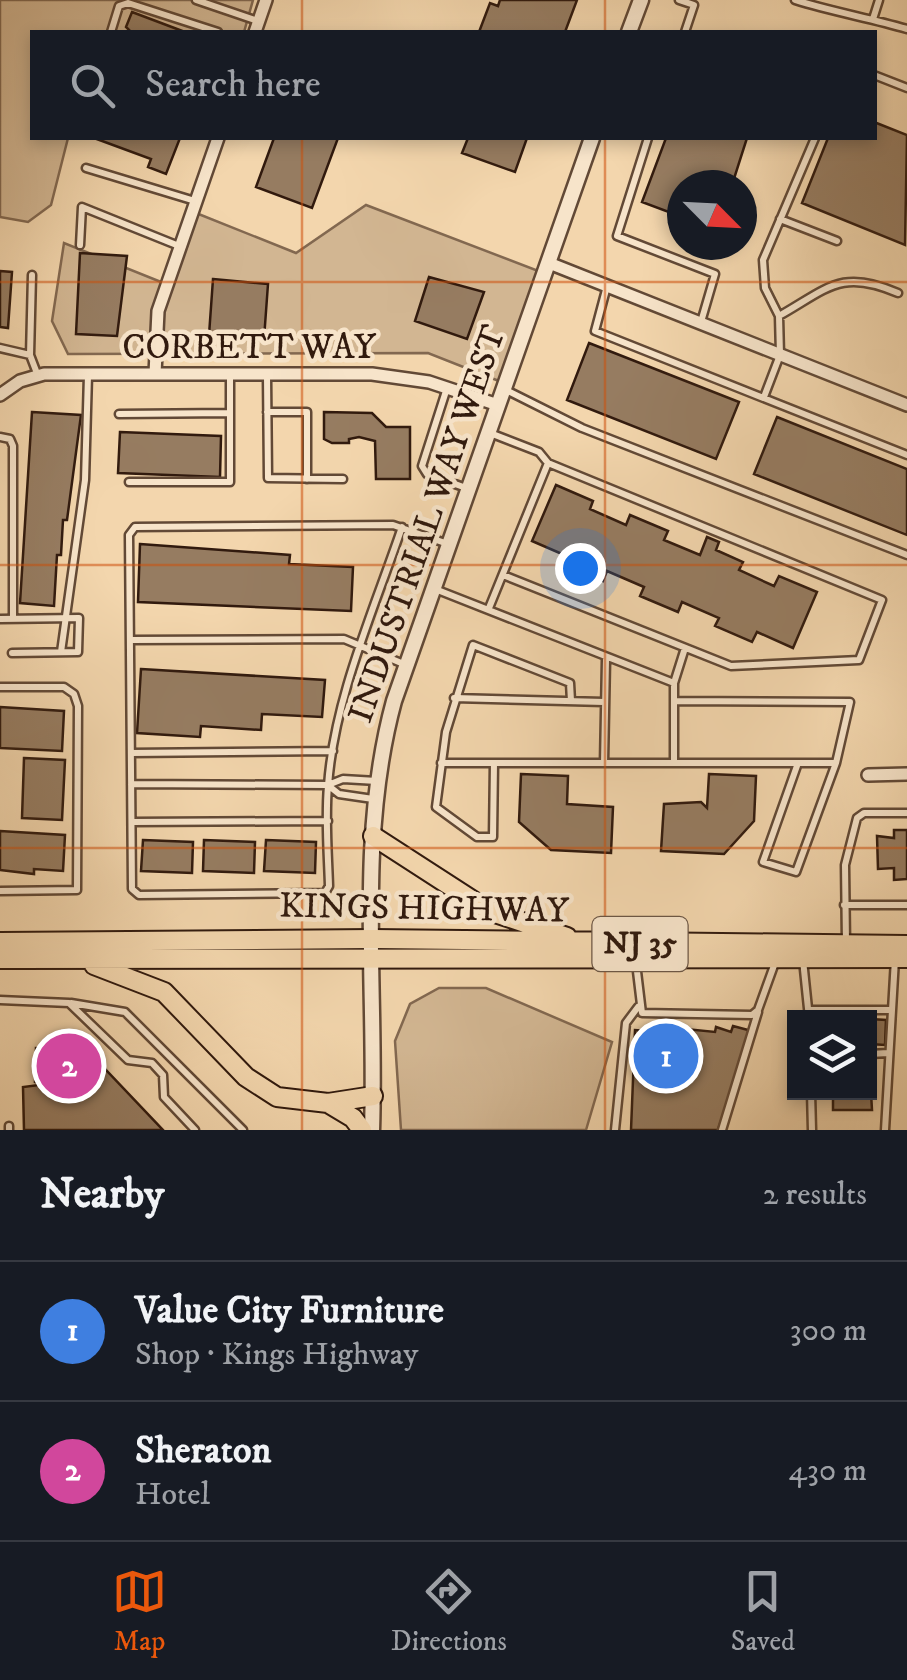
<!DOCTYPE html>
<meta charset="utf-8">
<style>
:root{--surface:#171b24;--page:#242831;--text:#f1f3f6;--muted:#9ea1a6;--line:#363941;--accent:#ea580c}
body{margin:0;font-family:"IM FELL DW Pica",serif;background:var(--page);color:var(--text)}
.controls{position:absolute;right:30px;bottom:30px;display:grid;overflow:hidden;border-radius:0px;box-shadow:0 5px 15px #0003}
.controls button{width:90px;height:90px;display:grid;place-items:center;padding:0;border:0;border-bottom:2px solid var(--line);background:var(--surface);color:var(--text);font:50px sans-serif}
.compass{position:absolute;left:667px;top:170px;width:90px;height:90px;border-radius:50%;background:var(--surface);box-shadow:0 5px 15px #0003;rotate:114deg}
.you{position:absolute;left:580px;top:568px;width:35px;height:35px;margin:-25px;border:8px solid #fff;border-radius:50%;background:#1a73e8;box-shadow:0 0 0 15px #1a73e833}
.badge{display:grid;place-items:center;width:65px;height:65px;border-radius:50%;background:var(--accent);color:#fff;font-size:32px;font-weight:700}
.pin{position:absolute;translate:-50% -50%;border:5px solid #fff;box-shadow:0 2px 10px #0006}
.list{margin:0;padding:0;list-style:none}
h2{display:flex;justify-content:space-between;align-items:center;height:130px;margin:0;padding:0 40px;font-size:42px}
h2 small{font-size:32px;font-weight:400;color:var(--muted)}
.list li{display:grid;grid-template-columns:65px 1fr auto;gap:30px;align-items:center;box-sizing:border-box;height:140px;padding:0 40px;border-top:2px solid var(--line)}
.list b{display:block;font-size:38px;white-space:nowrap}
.list p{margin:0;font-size:32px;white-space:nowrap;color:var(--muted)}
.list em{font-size:32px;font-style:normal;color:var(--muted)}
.icon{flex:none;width:55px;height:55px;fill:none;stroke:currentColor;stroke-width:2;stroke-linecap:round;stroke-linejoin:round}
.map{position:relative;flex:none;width:907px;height:1130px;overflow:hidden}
.search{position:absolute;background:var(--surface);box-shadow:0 5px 15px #0003;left:30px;right:30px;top:30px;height:110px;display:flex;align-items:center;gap:25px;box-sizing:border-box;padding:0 35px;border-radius:0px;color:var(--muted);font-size:38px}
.sheet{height:410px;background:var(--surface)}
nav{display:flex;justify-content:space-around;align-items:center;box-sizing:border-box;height:140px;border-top:2px solid var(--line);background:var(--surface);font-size:28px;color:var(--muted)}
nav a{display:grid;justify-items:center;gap:5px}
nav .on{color:var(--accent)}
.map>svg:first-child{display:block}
.green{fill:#d2b692;stroke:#826850;stroke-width:2.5}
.building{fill:#967c61;stroke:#311a0e;stroke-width:2.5}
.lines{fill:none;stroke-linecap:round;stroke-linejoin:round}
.service-casing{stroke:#624936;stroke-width:11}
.minor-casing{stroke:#624936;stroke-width:16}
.tertiary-casing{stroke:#624936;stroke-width:19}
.primary-casing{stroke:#311a0e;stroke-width:22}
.service{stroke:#f7e4ca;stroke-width:6}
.minor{stroke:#f7e4ca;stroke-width:11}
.tertiary{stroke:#f7e4ca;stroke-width:14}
.primary{stroke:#f3d6ad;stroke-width:18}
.grid{fill:none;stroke:#cd500c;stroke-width:2.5;stroke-opacity:0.55}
.labels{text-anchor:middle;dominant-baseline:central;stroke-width:9;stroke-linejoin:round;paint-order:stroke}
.shield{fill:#f7e4ca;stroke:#6c5746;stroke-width:2.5}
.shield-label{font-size:32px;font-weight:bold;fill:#311a0e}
.street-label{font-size:35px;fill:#311a0e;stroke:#f7e4ca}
</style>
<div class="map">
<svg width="907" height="1130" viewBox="0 0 907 1130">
<rect width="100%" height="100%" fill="#f3d6ad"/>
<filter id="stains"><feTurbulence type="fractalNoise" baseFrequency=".002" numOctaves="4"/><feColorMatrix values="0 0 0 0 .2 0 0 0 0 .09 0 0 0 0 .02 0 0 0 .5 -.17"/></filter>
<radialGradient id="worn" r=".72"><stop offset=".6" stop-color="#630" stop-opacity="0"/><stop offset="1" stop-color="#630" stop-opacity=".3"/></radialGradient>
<path class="green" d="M 0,0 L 253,0 L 244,32 L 32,32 L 32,138 L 68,138 L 51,205 L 28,222 L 0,217 Z
M 366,205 L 541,272 L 504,383 L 428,353 L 68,354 L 52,321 L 64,243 L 166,284 L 191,211 L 296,253 Z
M 439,988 L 486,988 L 612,1042 L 586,1130 L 401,1130 L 395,1041 L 410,1004 Z"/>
<path class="building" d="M 500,0 L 577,0 L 565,32 L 479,32 L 490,3 L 498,6 Z
M 132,12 L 185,32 L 131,32 L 126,27 Z
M 874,122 L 907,135 L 905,245 L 802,203 L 828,138 L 874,138 Z
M 94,138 L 180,138 L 166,174 L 148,167 L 151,159 Z
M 274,138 L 338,138 L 312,208 L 256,187 Z
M 468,138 L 527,138 L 515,172 L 462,153 Z
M 666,138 L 747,138 L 732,185 L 682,185 L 682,217 L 642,202 Z
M 80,253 L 127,256 L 117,336 L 76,334 Z
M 0,271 L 12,272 L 8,328 L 0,327 Z
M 429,277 L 484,292 L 467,339 L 415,321 Z
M 213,279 L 268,284 L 264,339 L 209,335 Z
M 589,343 L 739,402 L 716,459 L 567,400 Z
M 32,412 L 81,415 L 67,520 L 63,520 L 61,555 L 57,555 L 54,606 L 20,603 Z
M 324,412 L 372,413 L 386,427 L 410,427 L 410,479 L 376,479 L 375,441 L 359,437 L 349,439 L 349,443 L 332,443 L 324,439 Z
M 777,417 L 907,469 L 907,535 L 754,474 Z
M 120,432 L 221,436 L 220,477 L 118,473 Z
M 556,485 L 593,501 L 590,509 L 626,525 L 630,515 L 668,531 L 664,540 L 700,555 L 707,537 L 719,542 L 716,550 L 743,562 L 739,570 L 774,586 L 779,576 L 817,592 L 793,648 L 757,632 L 752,642 L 715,626 L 719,618 L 682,602 L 678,612 L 640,596 L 644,587 L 607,571 L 603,581 L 566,565 L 569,557 L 532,541 Z
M 140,544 L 290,555 L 289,564 L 353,567 L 351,611 L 138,602 Z
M 141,669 L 325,680 L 322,717 L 262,714 L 261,730 L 201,726 L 200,737 L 137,733 Z
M 0,707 L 64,711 L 62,751 L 0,748 Z
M 24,758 L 65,760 L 62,820 L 22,818 Z
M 521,774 L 568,776 L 567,804 L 613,807 L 611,853 L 551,850 L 519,822 Z
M 709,774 L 756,776 L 754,821 L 724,854 L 661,851 L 664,804 L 701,802 L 707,808 Z
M 894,830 L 907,830 L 907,879 L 894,880 L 894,868 L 878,869 L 877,836 L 894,838 Z
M 0,831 L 65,835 L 63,871 L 34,869 L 34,874 L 0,870 Z
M 143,840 L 193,842 L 192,873 L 141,871 Z
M 204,840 L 255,842 L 254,873 L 203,871 Z
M 266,840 L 316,842 L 315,873 L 264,871 Z
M 870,1019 L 886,1020 L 885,1045 L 870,1044 Z
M 733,1026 L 748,1030 L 748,1040 L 718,1130 L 631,1130 L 635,1030 L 664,1032 L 666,1027 L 715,1032 L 716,1027 L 731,1032 Z
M 61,1031 L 69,1031 L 163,1130 L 24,1130 L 23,1087 L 47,1084 L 35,1082 L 36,1048 L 60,1050 Z
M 870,1076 L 872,1110 L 833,1110 L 833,1092 L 870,1092 Z"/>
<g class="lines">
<defs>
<path id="service" d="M 196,0 L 258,21
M 679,0 L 694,5 L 685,32
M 795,0 C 833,12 870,18 907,29
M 873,19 L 879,0
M 111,32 L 119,6 L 128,3 L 218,32
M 874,75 L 907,88
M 648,138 L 617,236 L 715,274 L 701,322
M 86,168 L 195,201
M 780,219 L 837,241
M 80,245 L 82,207 L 179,246
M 32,275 L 30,355 L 38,376
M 607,286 L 595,331 L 907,455
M 779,316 C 827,289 841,268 898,293
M 0,348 L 30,355
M 267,376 L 268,478 L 343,479
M 447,388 L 422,466 L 427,474 L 469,489
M 506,390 L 582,428 L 907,555
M 764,397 L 780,355 L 779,316 L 765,288 L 763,260 L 815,138
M 267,412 L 307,412 L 307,479
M 119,414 L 230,413
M 490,433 L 539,452 L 548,463 L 882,600 L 859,660 L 731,666 L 503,575
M 0,437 L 10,439 L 13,446 L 13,619
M 129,482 L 230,482 L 230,376
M 402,527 C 374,610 334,698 328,786 C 325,819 328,853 329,886 L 325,893 L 139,895 L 132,889 L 129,535 L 135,527 L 393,525 L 448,544
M 435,589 L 674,683
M 489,608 L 548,463
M 0,619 L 79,618 L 78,652 L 12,653
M 130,640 L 344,639 L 406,665
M 61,652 L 85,480 L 88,375
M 0,687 L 64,687 L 74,694 L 78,706 L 77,890 L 0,891
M 454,698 L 604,702
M 674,701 L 850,702 L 836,763 L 796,872 L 763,862 L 798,763
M 131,753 L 333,751
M 441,763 L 835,763
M 494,763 L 493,837 L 477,837 L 436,807 L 446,732 L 473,645 L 570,683 L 571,701
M 604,763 L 606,660
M 674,763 L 674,683 L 685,648
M 131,784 L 328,785 L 343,779 L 377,781
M 329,786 L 339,794 L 373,799
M 132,822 L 328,821
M 844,905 L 907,905
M 846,943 L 845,865 L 857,818 L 864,813 L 907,813
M 803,960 L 809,1018
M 636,963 L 642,1013 L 752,1015 L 758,1010 L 776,960
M 0,1000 L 69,1003 L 128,1060 L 152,1063 L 163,1075 L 164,1097 L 195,1130
M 71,1003 L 125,1012 L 243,1130
M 809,1010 L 890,1010
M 870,1054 L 888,1053
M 811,1092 L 812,1130
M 9,1126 L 9,1130
M 615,1130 L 626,1023 L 638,1007
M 722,1130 L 758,1012
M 885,1130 L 895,959"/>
<path id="minor" d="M 255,32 L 266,0
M 549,263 L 907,405
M 155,374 L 158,311 L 218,138
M 0,395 L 20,381 L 44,374 L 372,374 L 429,382 L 498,405
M 868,775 L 907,774"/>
<path id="tertiary" d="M 629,32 L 641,0
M 372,1130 C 377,988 356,840 394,701 L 592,138"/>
<path id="primary" d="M 373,836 L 489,911 L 567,937
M 0,942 L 373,939 L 907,945
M 0,959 L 907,958
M 94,965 L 164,992 L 246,1077 L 277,1097 L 328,1103 L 373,1096
M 328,1103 L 353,1118 L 362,1130"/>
</defs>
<use href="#service" class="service-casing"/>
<use href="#minor" class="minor-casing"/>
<use href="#tertiary" class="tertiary-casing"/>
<use href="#primary" class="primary-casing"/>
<use href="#service" class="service"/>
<use href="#minor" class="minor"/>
<use href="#tertiary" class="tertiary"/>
<use href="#primary" class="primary"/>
</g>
<path class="grid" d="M 302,0 L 302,32M 605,0 L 605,32M 302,138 L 302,1130M 605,138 L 605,1130M 0,282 L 907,282M 0,565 L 907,565M 0,848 L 907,848"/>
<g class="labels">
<rect class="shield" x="592.5" y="917" width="95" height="54" rx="8"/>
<g class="shield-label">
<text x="640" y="944">NJ 35</text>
</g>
<g class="street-label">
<text x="249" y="348">CORBETT WAY</text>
<text transform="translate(428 524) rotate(-71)">INDUSTRIAL WAY WEST</text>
<text transform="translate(424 909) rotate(1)">KINGS HIGHWAY</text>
</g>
</g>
<rect width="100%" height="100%" filter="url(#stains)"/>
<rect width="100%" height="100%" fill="url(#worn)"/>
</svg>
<div class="controls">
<button><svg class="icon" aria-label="layers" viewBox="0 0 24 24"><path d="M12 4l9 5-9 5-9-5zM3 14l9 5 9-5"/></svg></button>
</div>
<svg class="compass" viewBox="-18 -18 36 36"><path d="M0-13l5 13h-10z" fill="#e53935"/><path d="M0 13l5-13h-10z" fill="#9ea1a6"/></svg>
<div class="you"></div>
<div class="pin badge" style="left:666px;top:1056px;background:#3f7fe0">1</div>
<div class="pin badge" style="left:69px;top:1066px;background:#d1479c">2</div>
<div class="search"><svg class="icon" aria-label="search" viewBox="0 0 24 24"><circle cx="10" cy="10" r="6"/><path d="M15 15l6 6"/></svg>Search here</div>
</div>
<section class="sheet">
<h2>Nearby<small>2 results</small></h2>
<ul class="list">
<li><span class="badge" style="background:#3f7fe0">1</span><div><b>Value City Furniture</b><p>Shop · Kings Highway</p></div><em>300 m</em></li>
<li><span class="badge" style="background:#d1479c">2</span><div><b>Sheraton</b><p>Hotel</p></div><em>430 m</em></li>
</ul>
</section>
<nav>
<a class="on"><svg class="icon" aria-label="map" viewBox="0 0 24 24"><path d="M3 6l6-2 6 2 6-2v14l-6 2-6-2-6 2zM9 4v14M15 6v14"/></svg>Map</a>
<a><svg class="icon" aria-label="directions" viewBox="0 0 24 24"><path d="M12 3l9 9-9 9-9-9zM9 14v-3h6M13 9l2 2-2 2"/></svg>Directions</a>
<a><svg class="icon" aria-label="saved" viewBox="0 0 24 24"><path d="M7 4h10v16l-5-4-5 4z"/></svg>Saved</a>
</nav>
